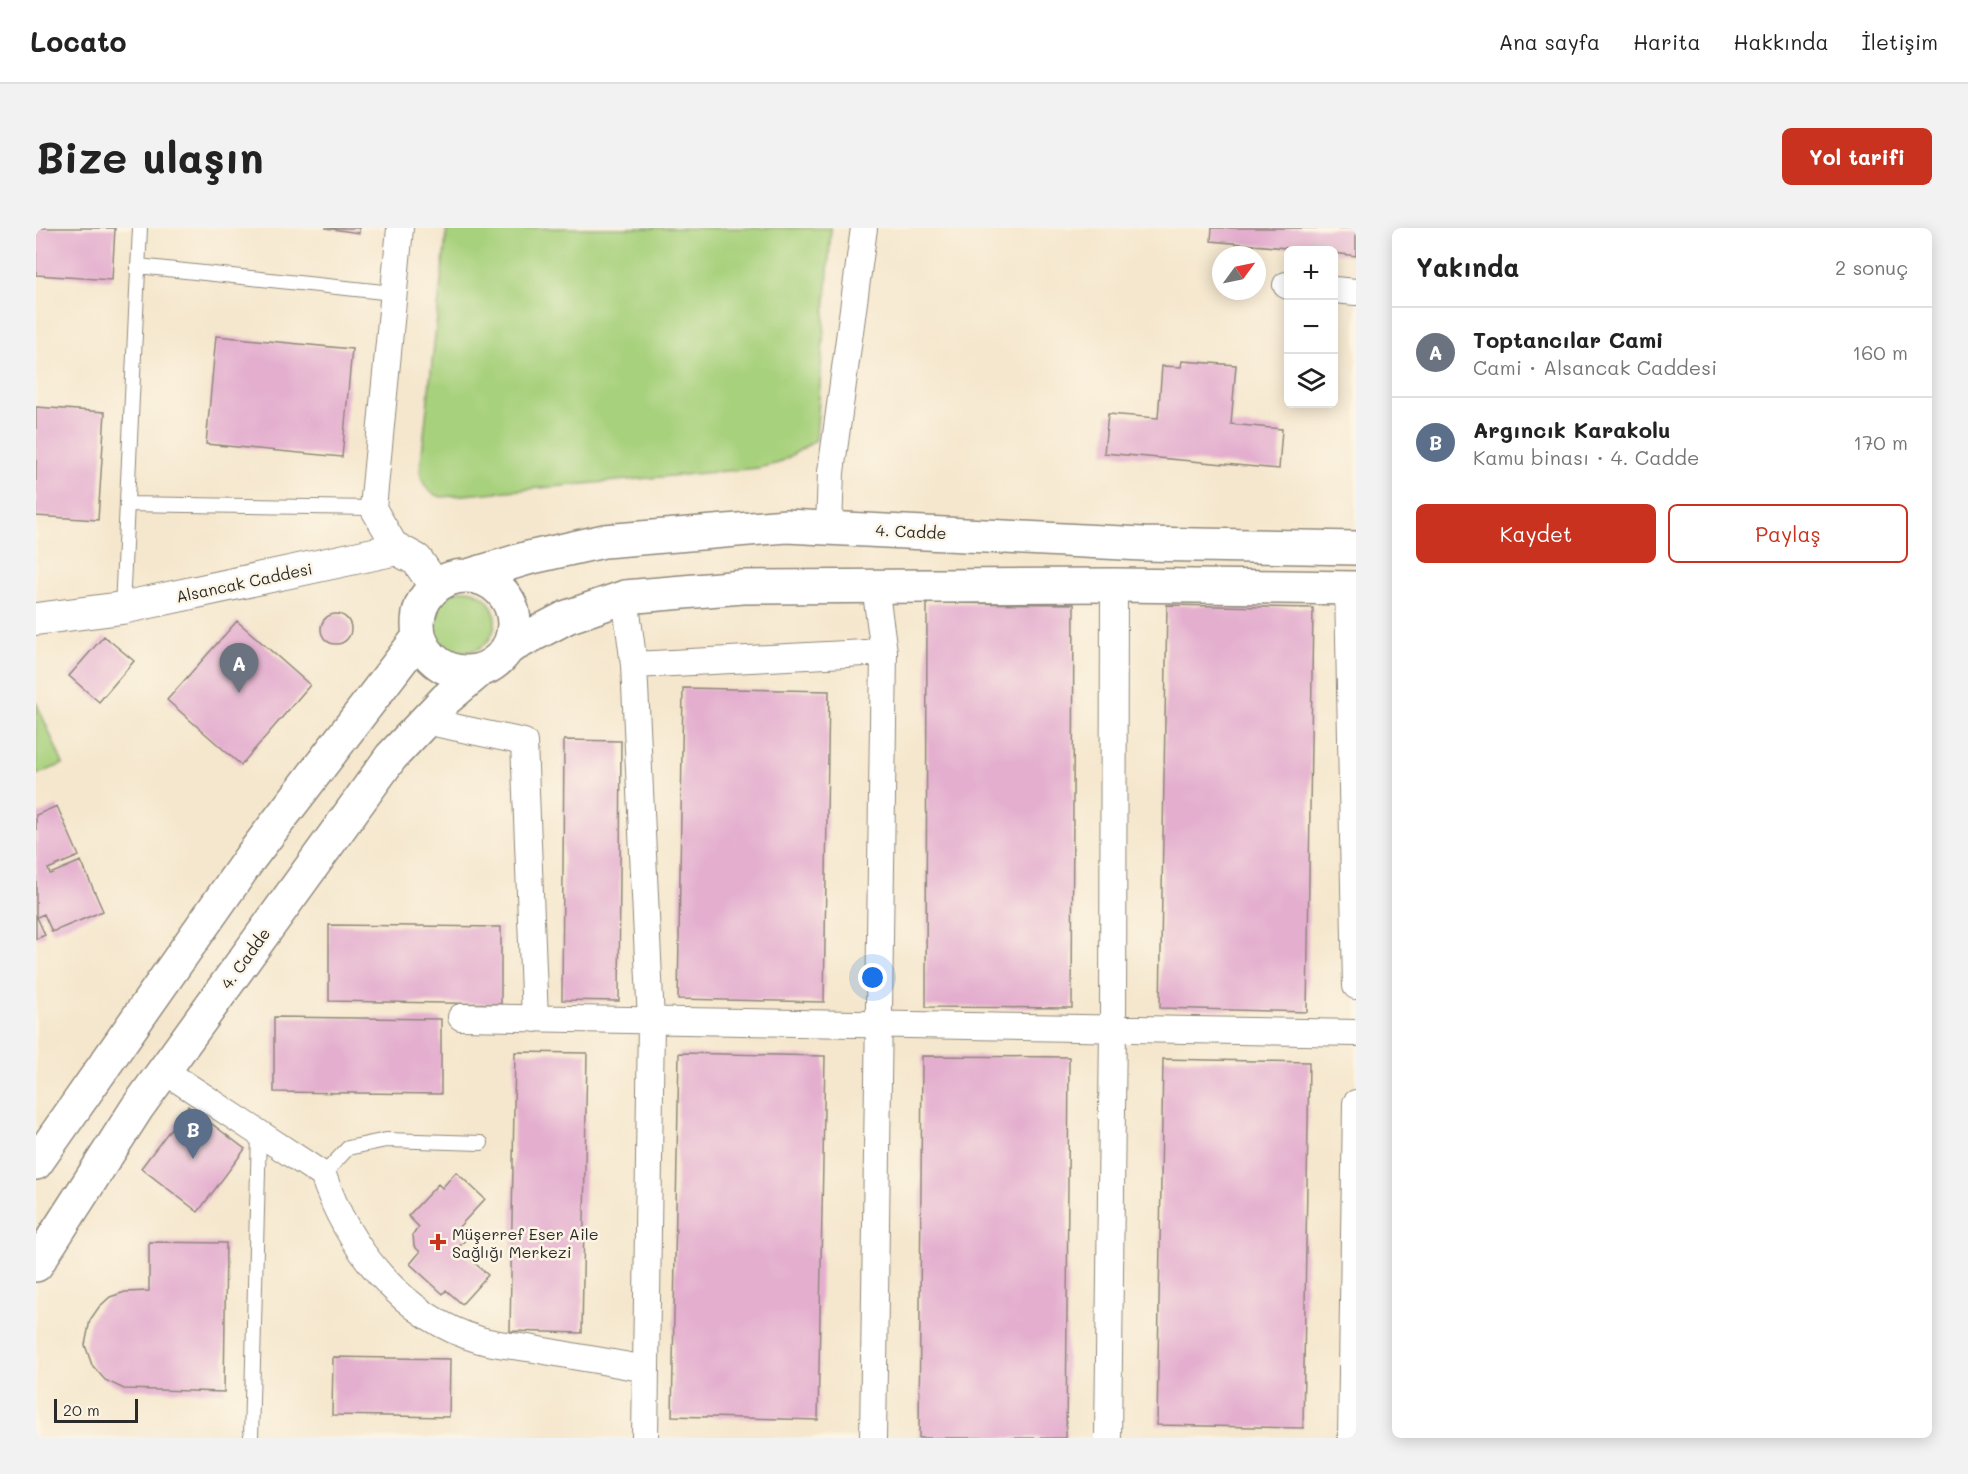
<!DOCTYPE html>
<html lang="tr">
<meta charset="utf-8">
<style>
:root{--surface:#fff;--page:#f2f2f2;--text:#222;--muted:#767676;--line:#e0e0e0;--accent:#c8321e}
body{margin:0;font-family:Mali,sans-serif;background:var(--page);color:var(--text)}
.controls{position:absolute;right:18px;top:18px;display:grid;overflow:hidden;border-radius:9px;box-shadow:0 3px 15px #0003}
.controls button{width:54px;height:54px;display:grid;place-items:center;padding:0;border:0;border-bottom:2px solid var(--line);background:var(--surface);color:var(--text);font:30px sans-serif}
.compass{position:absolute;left:1176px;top:18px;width:54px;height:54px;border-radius:50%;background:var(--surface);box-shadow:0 3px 15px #0003;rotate:57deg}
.scale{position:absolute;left:18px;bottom:15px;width:84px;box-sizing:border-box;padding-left:6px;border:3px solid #2b2b2b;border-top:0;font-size:16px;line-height:21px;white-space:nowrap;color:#2b2b2b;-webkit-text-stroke:4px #fcf5e5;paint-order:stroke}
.you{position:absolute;left:837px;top:750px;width:21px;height:21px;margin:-15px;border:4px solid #fff;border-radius:50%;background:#1a73e8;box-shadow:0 0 0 9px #1a73e833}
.badge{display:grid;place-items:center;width:39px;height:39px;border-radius:50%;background:var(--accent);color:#fff;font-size:20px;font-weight:700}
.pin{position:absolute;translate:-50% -50px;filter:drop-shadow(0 2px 3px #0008)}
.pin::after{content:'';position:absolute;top:32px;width:21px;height:18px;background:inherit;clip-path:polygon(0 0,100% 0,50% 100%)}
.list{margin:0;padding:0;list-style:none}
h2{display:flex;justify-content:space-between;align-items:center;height:78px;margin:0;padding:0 24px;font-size:26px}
h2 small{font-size:20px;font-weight:400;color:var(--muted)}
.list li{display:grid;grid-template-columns:39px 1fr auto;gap:18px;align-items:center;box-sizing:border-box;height:90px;padding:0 24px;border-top:2px solid var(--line)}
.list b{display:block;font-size:22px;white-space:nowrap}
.list p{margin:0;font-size:20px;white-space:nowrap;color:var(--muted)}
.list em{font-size:20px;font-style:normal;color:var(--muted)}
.actions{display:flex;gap:12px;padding:18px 24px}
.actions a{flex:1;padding:14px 0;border:2px solid var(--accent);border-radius:9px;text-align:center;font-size:21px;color:var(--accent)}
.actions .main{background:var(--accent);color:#fff}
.icon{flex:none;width:33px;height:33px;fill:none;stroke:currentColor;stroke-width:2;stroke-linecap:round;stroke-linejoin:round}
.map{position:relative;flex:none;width:1320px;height:1210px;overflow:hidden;border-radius:9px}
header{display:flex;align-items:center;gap:36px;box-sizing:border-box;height:84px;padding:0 30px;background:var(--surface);border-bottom:2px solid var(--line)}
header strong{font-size:28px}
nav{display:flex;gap:33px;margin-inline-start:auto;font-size:21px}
.intro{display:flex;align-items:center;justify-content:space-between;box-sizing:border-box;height:144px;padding:0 36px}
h1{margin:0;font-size:42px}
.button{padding:15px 27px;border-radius:9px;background:var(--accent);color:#fff;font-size:21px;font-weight:700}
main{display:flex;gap:36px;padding:0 36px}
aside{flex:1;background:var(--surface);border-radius:9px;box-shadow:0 3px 15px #0003}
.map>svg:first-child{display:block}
.green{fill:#a8d17d;stroke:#6a7e54;stroke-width:1.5}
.building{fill:#e4afcf}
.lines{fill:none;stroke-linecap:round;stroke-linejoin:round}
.service-casing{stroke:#90897c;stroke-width:16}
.minor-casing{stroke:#90897c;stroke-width:28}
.tertiary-casing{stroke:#90897c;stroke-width:34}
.secondary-casing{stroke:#90897c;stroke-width:36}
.service{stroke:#fff;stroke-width:14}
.minor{stroke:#fff;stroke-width:26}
.tertiary{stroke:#fff;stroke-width:32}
.secondary{stroke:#fff;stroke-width:33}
.poi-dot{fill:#c8321e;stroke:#fcf5e5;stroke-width:2}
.labels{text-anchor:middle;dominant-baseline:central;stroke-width:5;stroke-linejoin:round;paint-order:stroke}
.street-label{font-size:16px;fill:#2b2b2b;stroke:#fcf5e5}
.poi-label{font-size:16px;fill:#2b2b2b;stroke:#fcf5e5;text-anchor:start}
</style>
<header>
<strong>Locato</strong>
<nav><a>Ana sayfa</a><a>Harita</a><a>Hakkında</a><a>İletişim</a></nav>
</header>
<div class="intro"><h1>Bize ulaşın</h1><a class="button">Yol tarifi</a></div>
<main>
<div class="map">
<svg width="1320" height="1210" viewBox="0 0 1320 1210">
<rect width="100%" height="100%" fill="#fcf5e5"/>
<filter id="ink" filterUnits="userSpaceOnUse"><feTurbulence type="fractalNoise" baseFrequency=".0167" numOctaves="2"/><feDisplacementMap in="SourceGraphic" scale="12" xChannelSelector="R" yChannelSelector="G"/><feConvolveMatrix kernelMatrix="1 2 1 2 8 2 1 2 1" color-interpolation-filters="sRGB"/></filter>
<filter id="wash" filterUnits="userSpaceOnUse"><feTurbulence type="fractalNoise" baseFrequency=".008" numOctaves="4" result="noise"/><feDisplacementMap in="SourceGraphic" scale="24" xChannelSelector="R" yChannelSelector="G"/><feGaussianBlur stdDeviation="1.35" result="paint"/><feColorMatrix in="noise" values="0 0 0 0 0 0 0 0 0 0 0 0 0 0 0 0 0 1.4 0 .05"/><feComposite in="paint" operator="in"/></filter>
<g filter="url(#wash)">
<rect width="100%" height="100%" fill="#f5e7cd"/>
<path class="green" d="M 411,0 L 795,0 L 780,212 L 743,235 L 722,240 L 406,269 C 392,266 386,257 384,243 Z
M397 393a31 31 0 1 1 62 0a31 31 0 1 1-62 0Z
M 0,474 L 27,536 L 0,547 Z"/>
<g id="blocks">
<path class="building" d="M 0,0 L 79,0 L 76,52 L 0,47 Z
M 289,0 L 323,0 L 323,5 Z
M 1176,0 L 1320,0 L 1320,28 L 1298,25 L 1298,22 L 1271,22 L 1175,13 Z
M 180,108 L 316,121 L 306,229 L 170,216 Z
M 1146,133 L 1200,137 L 1195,196 L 1246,201 L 1243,241 L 1068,225 L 1072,186 L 1122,190 L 1126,138 L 1145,139 Z
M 0,179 L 69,184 L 62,292 L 0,288 Z
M 891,375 L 1038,376 L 1036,780 L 890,779 Z
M 1131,377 L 1277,380 L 1271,784 L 1124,780 Z
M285 401a15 15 0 1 1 30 0a15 15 0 1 1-30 0Z
M 201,393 L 274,457 L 205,537 L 131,472 Z
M 68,408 L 98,433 L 63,474 L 33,448 Z
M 647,460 L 793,463 L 788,774 L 642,771 Z
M 528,512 L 585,513 L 583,773 L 526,772 Z
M 21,578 L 43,628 L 12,641 L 14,646 L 45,633 L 67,683 L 16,704 L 8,686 L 1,689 L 9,707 L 0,711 L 0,587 Z
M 293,697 L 465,699 L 465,776 L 293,773 Z
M 238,789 L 405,791 L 405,866 L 238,864 Z
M 479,824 L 551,825 L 546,1105 L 474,1103 Z
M 643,825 L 789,828 L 782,1192 L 636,1188 Z
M 886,828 L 1033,829 L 1030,1210 L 883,1210 Z
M 1127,831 L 1273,834 L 1267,1200 L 1121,1197 Z
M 152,878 L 209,921 L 162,984 L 105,940 Z
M 420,944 L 449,971 L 421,1001 L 431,1010 L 422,1020 L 452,1047 L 426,1076 L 410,1062 L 407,1066 L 374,1036 L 384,1024 L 378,1018 L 377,1006 L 383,999 L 372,988 L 402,956 L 406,960 Z
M 113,1014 L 190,1015 L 188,1164 L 88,1161 L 69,1152 L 56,1137 L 49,1117 L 54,1092 L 63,1079 L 74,1069 L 89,1064 L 113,1063 Z
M 297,1129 L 414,1131 L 413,1189 L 296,1187 Z"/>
</g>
</g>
<g filter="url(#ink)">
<use href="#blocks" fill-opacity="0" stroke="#90897c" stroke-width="1.5"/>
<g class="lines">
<defs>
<path id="service" d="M 102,38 L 357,65
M 91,276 L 337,280
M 86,380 L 104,0
M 287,947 L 312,920 L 350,912 L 445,915
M 215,1210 L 223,905"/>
<path id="minor" d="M 1250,57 L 1252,58
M 1298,62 L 1320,64
M 793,299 L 795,244 L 828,0
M 361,321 L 337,280 L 364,0
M 1312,360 L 1320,758
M 589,369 L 598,437 L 615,793 L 609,1210
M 598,437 L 848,424
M 389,493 L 488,514 L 499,791
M 425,789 L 1320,805
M 127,842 L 287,947 C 312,1020 366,1089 444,1112 C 461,1117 480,1118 498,1121 C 535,1128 573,1134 610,1141
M 837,1210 L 848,424 L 839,358
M 1072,1210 L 1077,800 L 1078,357
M 1315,1210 L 1320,875"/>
<path id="tertiary" d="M 0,391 L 86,380 L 361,321 L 381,332 L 399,358"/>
<path id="secondary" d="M 435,347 L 492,330 L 568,313 L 750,298 L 1107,316 L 1320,320
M382 396a48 48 0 1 1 96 0a48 48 0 1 1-96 0Z
M 472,420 L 531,389 L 589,369 L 706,359 L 1078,357 L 1320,360
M 0,935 L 214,630 L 383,409
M 0,1037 L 101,880 L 355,529 L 410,471 L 443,443"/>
</defs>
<use href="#service" class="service-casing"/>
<use href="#minor" class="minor-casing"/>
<use href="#tertiary" class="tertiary-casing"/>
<use href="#secondary" class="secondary-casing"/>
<use href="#service" class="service"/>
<use href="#minor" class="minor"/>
<use href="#tertiary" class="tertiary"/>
<use href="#secondary" class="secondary"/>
</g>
</g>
<path class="poi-dot" d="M399 1005h6v6h6v6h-6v6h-6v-6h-6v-6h6z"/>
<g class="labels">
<g class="street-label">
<text transform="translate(875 303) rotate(3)">4. Cadde</text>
<text transform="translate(208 354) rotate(-12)">Alsancak Caddesi</text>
<text transform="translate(209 730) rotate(-54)">4. Cadde</text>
</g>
<g class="poi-label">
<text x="416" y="1005">Müşerref Eser Aile<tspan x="416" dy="18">Sağlığı Merkezi</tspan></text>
</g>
</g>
</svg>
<div class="controls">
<button>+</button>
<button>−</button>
<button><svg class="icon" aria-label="layers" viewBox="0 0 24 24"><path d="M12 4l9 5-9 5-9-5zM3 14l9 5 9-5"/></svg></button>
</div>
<svg class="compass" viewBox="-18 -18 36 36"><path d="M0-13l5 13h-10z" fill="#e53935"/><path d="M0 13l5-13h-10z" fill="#767676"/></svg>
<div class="scale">20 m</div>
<div class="you"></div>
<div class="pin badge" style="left:203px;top:465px;background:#6b7280">A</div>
<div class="pin badge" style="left:157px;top:931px;background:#5c6f8a">B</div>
</div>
<aside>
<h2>Yakında<small>2 sonuç</small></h2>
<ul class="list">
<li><span class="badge" style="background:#6b7280">A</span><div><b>Toptancılar Cami</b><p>Cami · Alsancak Caddesi</p></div><em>160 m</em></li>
<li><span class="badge" style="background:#5c6f8a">B</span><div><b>Argıncık Karakolu</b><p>Kamu binası · 4. Cadde</p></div><em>170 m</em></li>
</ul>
<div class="actions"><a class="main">Kaydet</a><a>Paylaş</a></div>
</aside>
</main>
